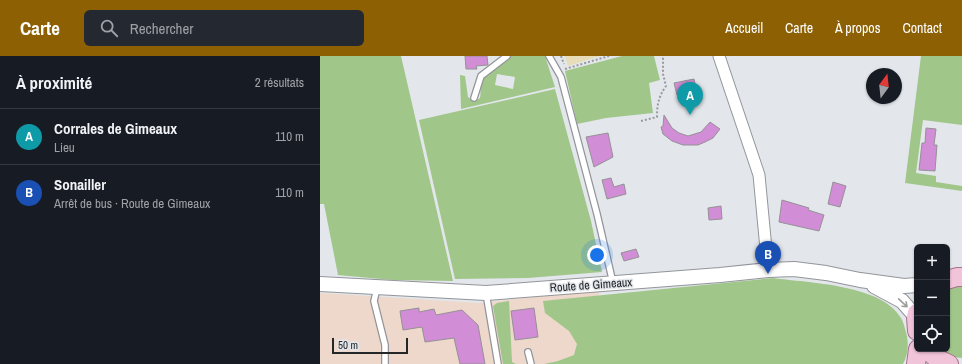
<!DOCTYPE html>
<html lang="fr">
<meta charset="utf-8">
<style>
:root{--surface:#171b24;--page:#242831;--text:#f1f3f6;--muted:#9ea1a6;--line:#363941;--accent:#8c6003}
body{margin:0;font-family:"Archivo Narrow",sans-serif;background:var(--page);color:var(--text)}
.controls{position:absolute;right:12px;bottom:12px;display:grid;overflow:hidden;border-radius:6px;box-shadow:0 1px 3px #0004}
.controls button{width:36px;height:36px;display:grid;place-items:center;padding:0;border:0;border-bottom:1px solid var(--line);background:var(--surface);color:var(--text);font:20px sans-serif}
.compass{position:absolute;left:546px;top:12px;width:36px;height:36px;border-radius:50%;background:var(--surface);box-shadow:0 1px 3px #0004;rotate:15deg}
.scale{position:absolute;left:12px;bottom:10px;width:76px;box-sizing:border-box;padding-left:4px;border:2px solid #252628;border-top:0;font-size:11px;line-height:14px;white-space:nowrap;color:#252628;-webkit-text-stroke:3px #e3e7eb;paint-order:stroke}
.you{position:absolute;left:277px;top:199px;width:14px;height:14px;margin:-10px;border:3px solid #fff;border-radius:50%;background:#1a73e8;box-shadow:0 0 0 6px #1a73e833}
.badge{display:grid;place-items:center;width:26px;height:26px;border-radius:50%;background:var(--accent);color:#fff;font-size:13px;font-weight:700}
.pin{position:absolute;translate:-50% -33px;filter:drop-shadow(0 1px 2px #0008)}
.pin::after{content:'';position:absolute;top:21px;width:14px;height:12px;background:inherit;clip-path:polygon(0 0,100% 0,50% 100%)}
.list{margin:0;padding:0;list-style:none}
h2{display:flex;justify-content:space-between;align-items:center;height:52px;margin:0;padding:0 16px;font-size:17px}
h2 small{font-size:13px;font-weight:400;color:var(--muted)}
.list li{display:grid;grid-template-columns:26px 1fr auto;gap:12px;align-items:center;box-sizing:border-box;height:56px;padding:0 16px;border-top:1px solid var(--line)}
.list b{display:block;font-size:15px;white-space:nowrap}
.list p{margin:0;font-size:13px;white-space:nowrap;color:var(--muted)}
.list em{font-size:13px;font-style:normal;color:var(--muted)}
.icon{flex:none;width:22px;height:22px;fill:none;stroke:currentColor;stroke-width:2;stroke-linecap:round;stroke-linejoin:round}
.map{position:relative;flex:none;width:642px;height:308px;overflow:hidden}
header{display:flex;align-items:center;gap:24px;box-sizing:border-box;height:56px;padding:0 20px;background:var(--accent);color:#fff}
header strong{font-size:19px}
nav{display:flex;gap:22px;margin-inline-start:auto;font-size:14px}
.search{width:280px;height:36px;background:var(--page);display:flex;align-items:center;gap:10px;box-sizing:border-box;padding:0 14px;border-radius:6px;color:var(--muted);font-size:15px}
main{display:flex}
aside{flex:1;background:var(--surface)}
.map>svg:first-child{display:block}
.industrial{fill:#eed7cb}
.green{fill:#a1c68a;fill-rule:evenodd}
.sand{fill:#e7ddb8}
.building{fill:#d18dd5;stroke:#959195}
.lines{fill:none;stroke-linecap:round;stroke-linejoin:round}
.service-casing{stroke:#929599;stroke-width:8}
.minor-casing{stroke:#929599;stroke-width:13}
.tertiary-casing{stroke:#929599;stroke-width:16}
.primary-casing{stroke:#a3738b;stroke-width:20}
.path{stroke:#97999d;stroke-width:2;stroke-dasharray:2 2;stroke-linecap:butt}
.service{stroke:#fff;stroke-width:5.5}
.minor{stroke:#fff;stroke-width:11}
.tertiary{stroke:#fff;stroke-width:14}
.primary{stroke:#f1c4d9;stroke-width:18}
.oneway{stroke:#9d9d9e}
.labels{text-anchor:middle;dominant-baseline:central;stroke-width:3;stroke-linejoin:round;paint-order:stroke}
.street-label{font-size:12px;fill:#252628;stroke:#e3e7eb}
</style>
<header>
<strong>Carte</strong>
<div class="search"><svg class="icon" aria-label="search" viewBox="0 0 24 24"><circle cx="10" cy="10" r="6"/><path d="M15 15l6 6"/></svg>Rechercher</div>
<nav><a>Accueil</a><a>Carte</a><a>À propos</a><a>Contact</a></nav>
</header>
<main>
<aside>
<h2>À proximité<small>2 résultats</small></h2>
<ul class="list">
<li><span class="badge" style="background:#0f9aa8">A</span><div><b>Corrales de Gimeaux</b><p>Lieu</p></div><em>110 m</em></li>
<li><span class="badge" style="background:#1a4fb4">B</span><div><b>Sonailler</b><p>Arrêt de bus · Route de Gimeaux</p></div><em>110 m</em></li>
</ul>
</aside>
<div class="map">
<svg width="642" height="308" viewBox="0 0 642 308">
<rect width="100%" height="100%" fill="#e3e7eb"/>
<path class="industrial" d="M 278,234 L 292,308 L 0,308 L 0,237 L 159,247 Z"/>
<path class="green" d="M 0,0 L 81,0 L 133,225 L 72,224 L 18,219 L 4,148 L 0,148 Z
M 191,0 L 225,0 L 235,31 L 141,53 L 140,19 L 145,20 L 148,41 L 152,44 L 157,44 L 160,42 C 161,37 160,33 161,29 C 164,16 181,7 191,0 ZM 177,18 L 195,21 L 193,33 L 175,29 Z
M 302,0 L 334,0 L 340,24 L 329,27 L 333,57 L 286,62 L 257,68 L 245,15 Z
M 601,0 L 642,0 L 642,69 L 603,64 L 596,117 L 616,120 L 616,126 L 642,130 L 642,135 L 585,127 Z
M 235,33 L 271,165 L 282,216 L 208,222 L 135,223 L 99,64 Z
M 453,222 C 488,227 561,228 581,262 C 583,265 584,269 585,273 C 589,284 589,297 583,308 L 224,308 L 238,305 L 254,299 L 257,288 L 249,275 L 225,257 L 223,245 Z
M 642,229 L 642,302 L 633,301 L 618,293 L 627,293 L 627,232 Z
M 189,245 L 192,306 L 196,308 L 183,308 L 173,250 L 177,247 Z"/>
<path class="sand" d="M 245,0 L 280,0 L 248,10 Z"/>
<path class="building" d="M 145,0 L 167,0 L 168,9 L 156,10 L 157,13 L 146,13 Z
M 374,23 L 377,37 L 366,36 L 357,39 L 354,27 Z
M 344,59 L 352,72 L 359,77 L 368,80 L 381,76 L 390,66 L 400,73 L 393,82 L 385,86 L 378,89 L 363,89 L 352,85 L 343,78 L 341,71 L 343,70 Z
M 606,72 L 616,73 L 614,89 L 617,89 L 615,115 L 599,114 L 602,87 L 605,87 Z
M 288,77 L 293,101 L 274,111 L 266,81 Z
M 291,122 L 294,131 L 304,128 L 306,138 L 287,143 L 282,124 Z
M 513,126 L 526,130 L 520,151 L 508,148 Z
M 462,144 L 489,152 L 488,154 L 504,159 L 499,175 L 459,166 Z
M 401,150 L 402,163 L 389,164 L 388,152 Z
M 316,193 L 319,201 L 304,205 L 301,197 Z
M 99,252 L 99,256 L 114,253 L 116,259 L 142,254 L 158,269 L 165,308 L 140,308 L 134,282 L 105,286 L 102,271 L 83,274 L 80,255 Z
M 214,252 L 218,281 L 195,284 L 191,255 Z"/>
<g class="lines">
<defs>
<path id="service" d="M 229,0 L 241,21 L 277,158 L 293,227
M 154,42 L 161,20 L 187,0
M 57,232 L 54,245 L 65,289 L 65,308
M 166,237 L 178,308
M 208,296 L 211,308"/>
<path id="minor" d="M 399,0 L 439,119 L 448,214"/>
<path id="tertiary" d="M 0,228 L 166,237 L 400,219 L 448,214 L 474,213 L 506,217 L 540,224 L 584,230 L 597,229
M 554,230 L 582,245 L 596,261"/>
<path id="primary" d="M 627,224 L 637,221 L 642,221
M 597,257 L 596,261 L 597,275
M 606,293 L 616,302 L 629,308
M 596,308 L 598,293"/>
</defs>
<use href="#service" class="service-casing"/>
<use href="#minor" class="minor-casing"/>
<use href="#tertiary" class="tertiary-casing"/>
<use href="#primary" class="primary-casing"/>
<path class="path" d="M 241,0 L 244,8
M 245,13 L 289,0
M 321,65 L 337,61 C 337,48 339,40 346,30 L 343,18 L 343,0"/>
<use href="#service" class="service"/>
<use href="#minor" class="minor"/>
<use href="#tertiary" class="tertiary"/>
<use href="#primary" class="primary"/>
</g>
<defs><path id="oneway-shaft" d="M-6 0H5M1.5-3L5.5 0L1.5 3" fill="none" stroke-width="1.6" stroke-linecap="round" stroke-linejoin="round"/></defs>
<use class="oneway" href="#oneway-shaft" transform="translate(583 247) rotate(43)"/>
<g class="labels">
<g class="street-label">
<text transform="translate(271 229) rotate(-4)">Route de Gimeaux</text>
</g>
</g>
</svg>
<div class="controls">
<button>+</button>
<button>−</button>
<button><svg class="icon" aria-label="locate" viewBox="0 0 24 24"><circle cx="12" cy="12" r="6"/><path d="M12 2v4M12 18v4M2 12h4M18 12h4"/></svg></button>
</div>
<svg class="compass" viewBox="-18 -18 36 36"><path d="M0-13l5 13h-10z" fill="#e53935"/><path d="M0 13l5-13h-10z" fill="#9ea1a6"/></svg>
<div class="scale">50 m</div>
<div class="you"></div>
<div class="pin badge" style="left:370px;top:59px;background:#0f9aa8">A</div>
<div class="pin badge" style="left:448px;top:218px;background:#1a4fb4">B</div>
</div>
</main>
